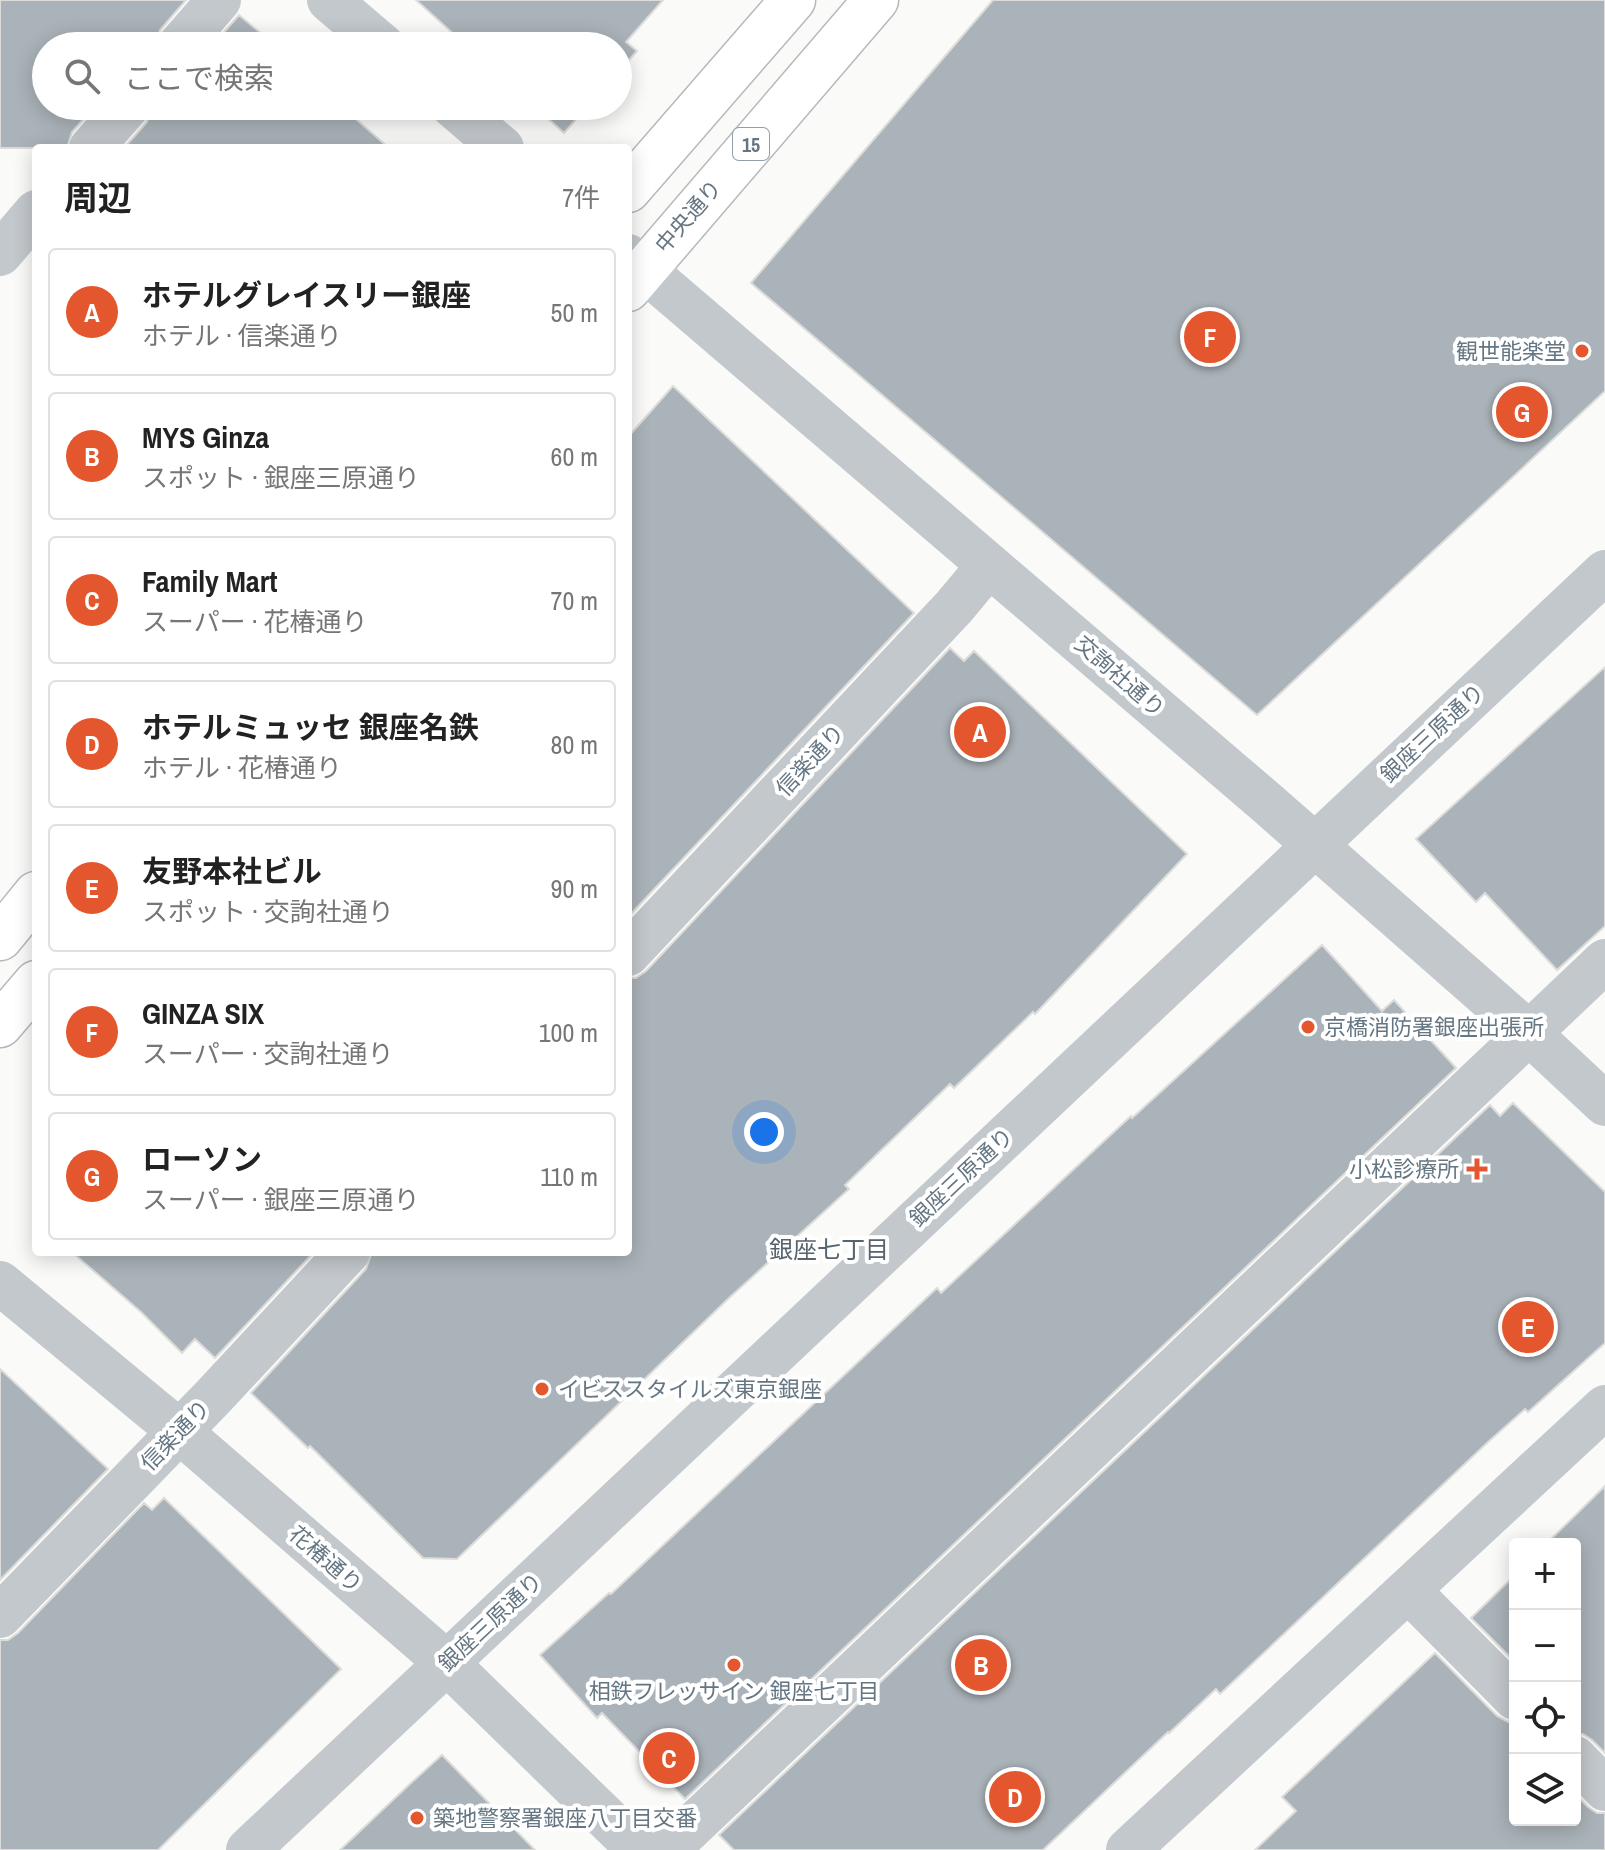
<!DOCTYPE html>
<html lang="ja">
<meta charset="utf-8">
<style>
:root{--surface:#fff;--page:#f6f6f6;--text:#222;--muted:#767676;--line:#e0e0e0;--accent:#e4572e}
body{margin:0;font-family:"Archivo Narrow","Noto Sans JP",sans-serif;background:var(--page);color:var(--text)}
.controls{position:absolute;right:24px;bottom:24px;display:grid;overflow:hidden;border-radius:8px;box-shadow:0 4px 20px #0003}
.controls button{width:72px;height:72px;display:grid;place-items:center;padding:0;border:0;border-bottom:2px solid var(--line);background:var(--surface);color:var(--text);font:40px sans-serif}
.you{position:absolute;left:764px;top:1132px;width:28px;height:28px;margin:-20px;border:6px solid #fff;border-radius:50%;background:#1a73e8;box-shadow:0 0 0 12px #1a73e833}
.badge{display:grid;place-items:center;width:52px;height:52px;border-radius:50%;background:var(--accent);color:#fff;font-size:26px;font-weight:700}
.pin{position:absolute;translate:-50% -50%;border:4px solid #fff;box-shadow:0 2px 8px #0006}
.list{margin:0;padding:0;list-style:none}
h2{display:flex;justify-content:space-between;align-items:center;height:104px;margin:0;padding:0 32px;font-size:34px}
h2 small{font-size:26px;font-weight:400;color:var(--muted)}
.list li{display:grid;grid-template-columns:52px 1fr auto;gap:24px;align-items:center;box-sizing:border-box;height:128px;margin:0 16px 16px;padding:0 16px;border:2px solid var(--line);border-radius:8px}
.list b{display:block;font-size:30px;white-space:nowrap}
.list p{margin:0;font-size:26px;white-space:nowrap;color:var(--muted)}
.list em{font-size:26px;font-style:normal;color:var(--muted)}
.icon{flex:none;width:44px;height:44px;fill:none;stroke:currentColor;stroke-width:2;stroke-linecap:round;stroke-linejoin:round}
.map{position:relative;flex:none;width:1605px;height:1850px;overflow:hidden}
.search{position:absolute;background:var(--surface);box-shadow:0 4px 20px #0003;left:32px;top:32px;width:600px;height:88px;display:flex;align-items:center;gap:20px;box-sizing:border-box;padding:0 28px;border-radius:44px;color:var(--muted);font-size:30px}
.panel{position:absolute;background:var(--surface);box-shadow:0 4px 20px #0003;left:32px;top:144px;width:600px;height:1112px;border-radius:8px}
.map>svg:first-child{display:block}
.building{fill:#aab3b9;stroke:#dcdcda;stroke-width:2}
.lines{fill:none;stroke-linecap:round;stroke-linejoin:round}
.highway-casing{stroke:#b4b9bd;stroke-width:47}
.street{stroke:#c3c8cc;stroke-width:44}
.highway{stroke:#fff;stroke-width:44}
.poi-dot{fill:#e4572e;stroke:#fff;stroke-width:3}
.labels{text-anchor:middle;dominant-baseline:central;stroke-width:8;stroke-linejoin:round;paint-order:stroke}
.shield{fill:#fff;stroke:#939fa8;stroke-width:2}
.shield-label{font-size:20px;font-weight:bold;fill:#657683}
.street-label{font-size:22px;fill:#657683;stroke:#fff}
.poi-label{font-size:22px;fill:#657683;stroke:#fff;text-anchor:start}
.neighbourhood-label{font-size:24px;fill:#57646e;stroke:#fff}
</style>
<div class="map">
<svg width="1605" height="1850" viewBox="0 0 1605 1850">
<rect width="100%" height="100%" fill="#fafaf8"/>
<path class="building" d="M 0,0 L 186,0 L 160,30 L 155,46 L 46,46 L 46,106 L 95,106 L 72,132 L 67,148 L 0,148 Z
M 416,0 L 663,0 L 626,42 L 637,51 L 618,72 L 618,46 L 467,46 Z
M 993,0 L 1605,0 L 1605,391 L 1257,715 L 751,283 Z
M 239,15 L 276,46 L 212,46 Z
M 152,106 L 346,106 L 358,116 L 356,119 L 389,148 L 124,148 L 147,122 Z
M 534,106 L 588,106 L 564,133 Z
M 673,386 L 914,613 L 628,917 L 628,437 Z
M 950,648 L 964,661 L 974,651 L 1187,854 L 1035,1014 L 1033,1012 L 954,1088 L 950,1084 L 845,1185 L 849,1189 L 729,1298 L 457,1559 L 423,1558 L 310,1446 L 308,1448 L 251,1393 L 366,1269 L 372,1252 L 628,1252 L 628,978 L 636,978 L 646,971 Z
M 1605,667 L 1605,926 L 1557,970 L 1485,893 L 1476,902 L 1416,839 Z
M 1322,945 L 1382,1011 L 1394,1000 L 1456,1068 L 685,1799 L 602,1713 L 597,1718 L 540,1655 L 609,1593 L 611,1594 L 937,1288 L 941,1293 L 1131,1116 L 1132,1118 Z
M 1513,1103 L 1605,1192 L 1605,1343 L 1528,1412 L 1525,1409 L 1488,1442 L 1220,1694 L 1216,1689 L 1169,1733 L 1168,1732 L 1043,1850 L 734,1850 L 719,1835 L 1490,1105 L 1500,1116 Z
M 72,1252 L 314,1252 L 215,1358 L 195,1339 L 182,1353 L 141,1312 Z
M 0,1369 L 108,1469 L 0,1580 Z
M 1605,1486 L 1605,1753 L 1592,1740 L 1583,1734 L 1575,1734 L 1575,1544 L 1546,1544 Z
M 164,1498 L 341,1669 L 158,1850 L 0,1850 L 0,1640 L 8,1640 L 18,1633 L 144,1503 L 152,1510 Z
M 1515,1575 L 1515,1662 L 1471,1618 Z
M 1435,1653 L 1497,1716 L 1508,1722 L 1515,1722 L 1515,1820 L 1575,1820 L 1575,1794 L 1588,1807 L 1597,1813 L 1605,1813 L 1605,1850 L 1255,1850 L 1296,1811 L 1282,1797 Z
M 442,1755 L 535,1850 L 340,1850 L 411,1783 Z"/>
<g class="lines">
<defs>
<path id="highway" d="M 628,190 L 793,0
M 628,289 L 876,0
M 0,938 L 36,894
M 0,1025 L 36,983"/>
</defs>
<use href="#highway" class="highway-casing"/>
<path class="street" d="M 329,0 L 383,46
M 179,46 L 219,0
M 453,106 L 502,148
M 91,148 L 128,106
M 0,254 L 36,212
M 628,256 L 1267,803 L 1529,1033 L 1605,1104
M 628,954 L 954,607 L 989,565
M 0,1283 L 179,1431 L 447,1663 L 639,1850
M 1408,1590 L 1515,1698
M 0,1616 L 213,1397 L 348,1252
M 1575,1758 L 1605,1789
M 248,1850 L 1605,572
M 667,1850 L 1605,961
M 1128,1850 L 1605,1407"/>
<use href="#highway" class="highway"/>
</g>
<g class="poi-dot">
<circle cx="1582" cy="351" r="8"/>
<circle cx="1308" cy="1027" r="8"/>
<path d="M1473 1157h8v8h8v8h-8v8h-8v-8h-8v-8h8z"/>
<circle cx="542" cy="1389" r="8"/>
<circle cx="734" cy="1665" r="8"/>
<circle cx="417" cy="1818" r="8"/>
</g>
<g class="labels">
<rect class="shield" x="733" y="128" width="36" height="32" rx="6"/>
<g class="shield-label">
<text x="751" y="144">15</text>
</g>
<g class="street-label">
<text transform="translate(688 216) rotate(-49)">中央通り</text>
<text transform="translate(1120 676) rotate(41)">交詢社通り</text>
<text transform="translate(1432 733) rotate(-43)">銀座三原通り</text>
<text transform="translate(810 760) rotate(-47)">信楽通り</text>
<text transform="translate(961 1177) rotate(-43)">銀座三原通り</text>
<text transform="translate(175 1435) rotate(-46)">信楽通り</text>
<text transform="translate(326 1559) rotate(41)">花椿通り</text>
<text transform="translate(490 1622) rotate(-43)">銀座三原通り</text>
</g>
<g class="poi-label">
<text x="1566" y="351" text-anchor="end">観世能楽堂</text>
<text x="1324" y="1027">京橋消防署銀座出張所</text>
<text x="1459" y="1169" text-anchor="end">小松診療所</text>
<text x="558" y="1389">イビススタイルズ東京銀座</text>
<text x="734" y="1691" text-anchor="middle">相鉄フレッサイン 銀座七丁目</text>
<text x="433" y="1818">築地警察署銀座八丁目交番</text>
</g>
<g class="neighbourhood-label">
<text x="829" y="1249">銀座七丁目</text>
</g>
</g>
</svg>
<div class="controls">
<button>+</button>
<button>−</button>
<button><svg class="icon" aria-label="locate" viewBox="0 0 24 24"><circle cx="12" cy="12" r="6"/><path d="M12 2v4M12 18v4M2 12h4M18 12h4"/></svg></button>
<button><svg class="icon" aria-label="layers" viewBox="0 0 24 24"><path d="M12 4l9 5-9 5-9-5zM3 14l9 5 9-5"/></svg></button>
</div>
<div class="you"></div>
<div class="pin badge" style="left:980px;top:732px">A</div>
<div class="pin badge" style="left:981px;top:1665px">B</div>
<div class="pin badge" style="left:669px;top:1758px">C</div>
<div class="pin badge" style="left:1015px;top:1797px">D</div>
<div class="pin badge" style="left:1528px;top:1327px">E</div>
<div class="pin badge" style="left:1210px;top:337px">F</div>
<div class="pin badge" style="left:1522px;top:412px">G</div>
<div class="search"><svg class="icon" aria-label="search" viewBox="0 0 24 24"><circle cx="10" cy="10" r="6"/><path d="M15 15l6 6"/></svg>ここで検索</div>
<section class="panel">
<h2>周辺<small>7件</small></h2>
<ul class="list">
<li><span class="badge">A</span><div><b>ホテルグレイスリー銀座</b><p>ホテル · 信楽通り</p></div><em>50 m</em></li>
<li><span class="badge">B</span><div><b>MYS Ginza</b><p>スポット · 銀座三原通り</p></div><em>60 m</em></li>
<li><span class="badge">C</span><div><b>Family Mart</b><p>スーパー · 花椿通り</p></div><em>70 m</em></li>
<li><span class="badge">D</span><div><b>ホテルミュッセ 銀座名鉄</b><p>ホテル · 花椿通り</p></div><em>80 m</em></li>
<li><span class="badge">E</span><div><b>友野本社ビル</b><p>スポット · 交詢社通り</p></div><em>90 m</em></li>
<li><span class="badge">F</span><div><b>GINZA SIX</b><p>スーパー · 交詢社通り</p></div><em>100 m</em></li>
<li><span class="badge">G</span><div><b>ローソン</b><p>スーパー · 銀座三原通り</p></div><em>110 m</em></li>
</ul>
</section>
</div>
